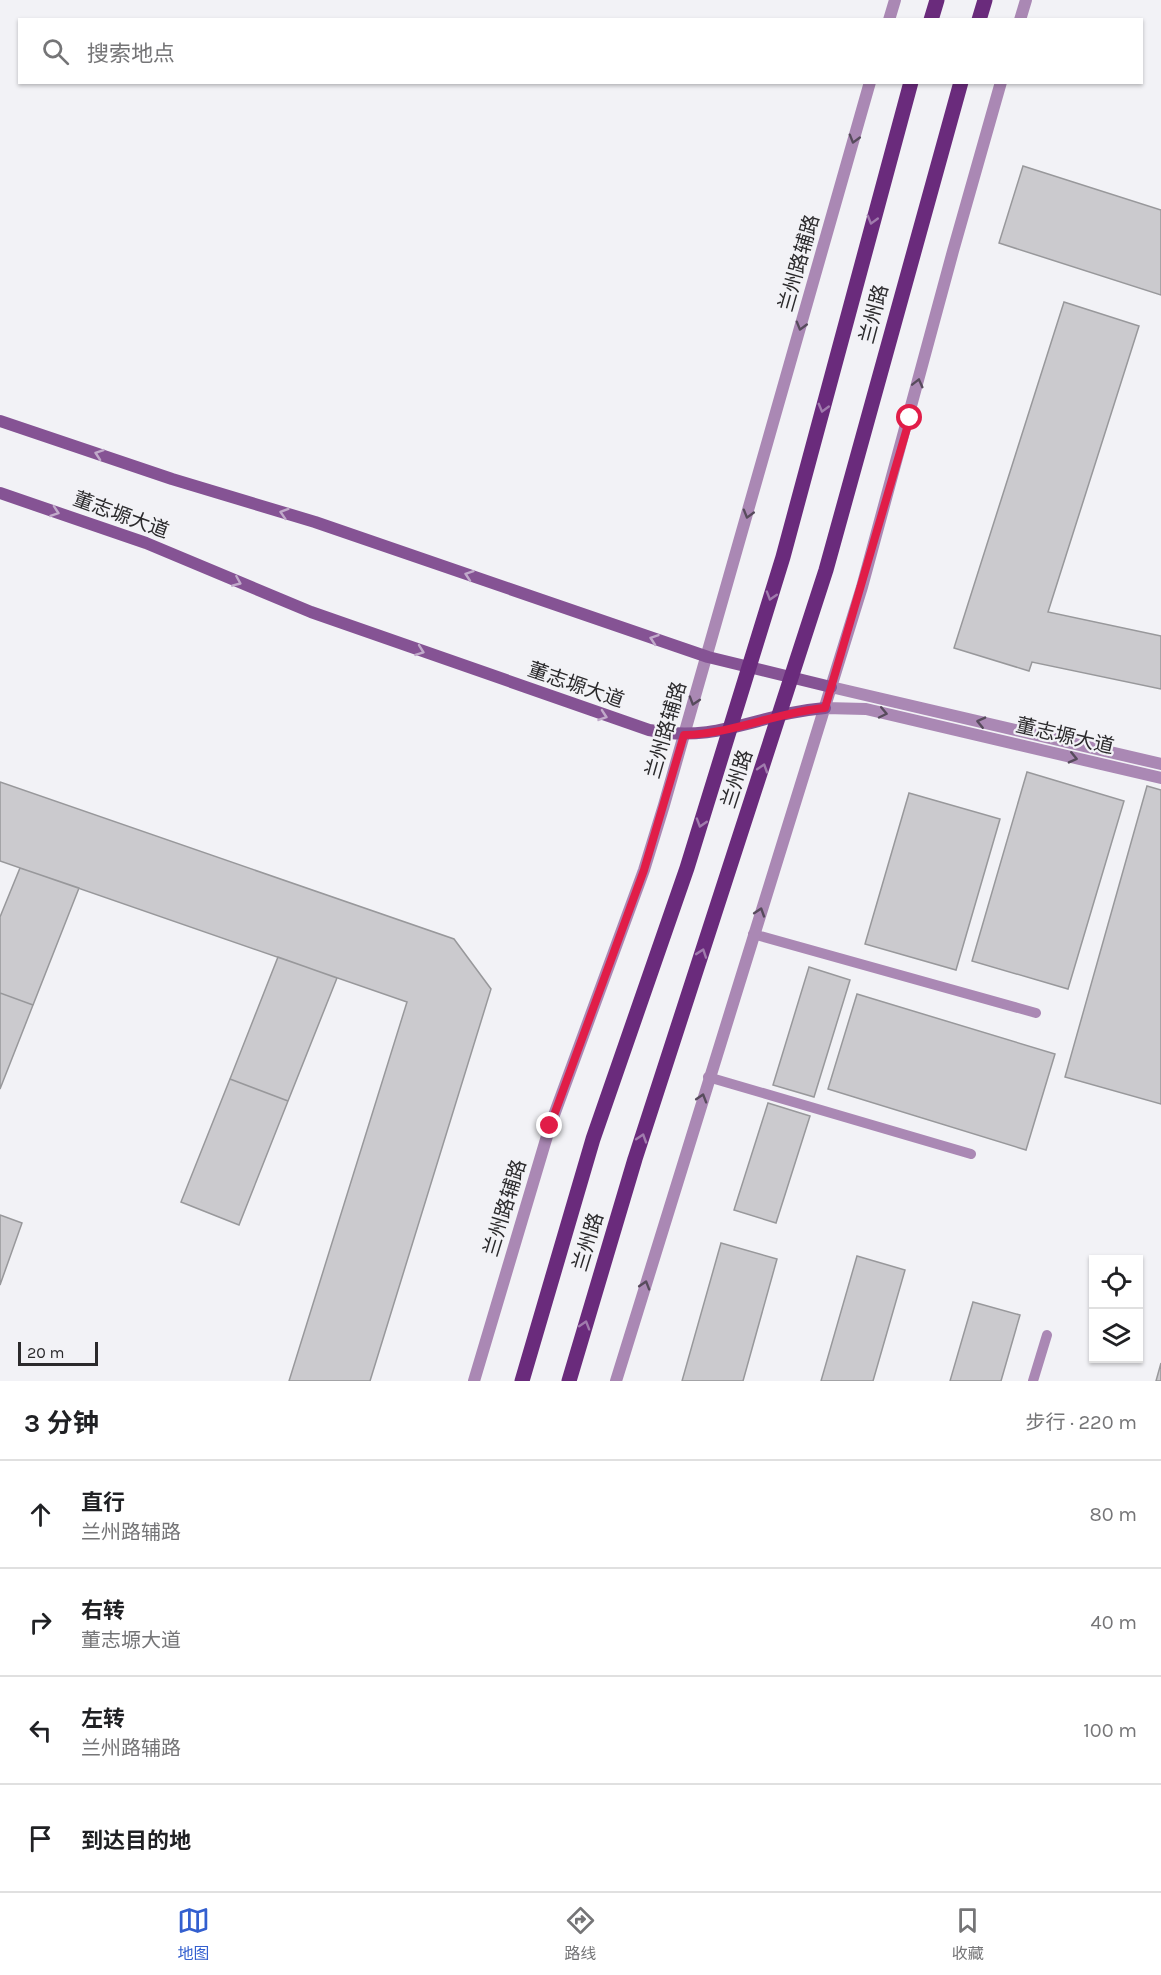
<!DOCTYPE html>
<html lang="zh">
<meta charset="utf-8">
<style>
:root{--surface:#fff;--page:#f2f2f2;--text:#202124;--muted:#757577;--line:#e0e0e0;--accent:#335fcf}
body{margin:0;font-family:Karla,"Noto Sans SC",sans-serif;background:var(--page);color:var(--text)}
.controls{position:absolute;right:18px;bottom:18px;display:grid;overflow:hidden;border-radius:0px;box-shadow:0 2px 4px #0004}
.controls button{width:54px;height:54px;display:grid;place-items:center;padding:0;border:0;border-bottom:2px solid var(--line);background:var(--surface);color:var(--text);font:30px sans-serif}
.scale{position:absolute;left:18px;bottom:15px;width:80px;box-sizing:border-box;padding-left:6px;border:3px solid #2b2a2c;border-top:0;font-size:16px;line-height:21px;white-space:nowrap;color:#2b2a2c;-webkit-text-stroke:4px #f2f2f6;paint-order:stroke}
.stop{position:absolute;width:18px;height:18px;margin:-14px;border:4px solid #e11d48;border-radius:50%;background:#fff}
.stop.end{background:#e11d48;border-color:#fff;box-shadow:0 2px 6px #0008}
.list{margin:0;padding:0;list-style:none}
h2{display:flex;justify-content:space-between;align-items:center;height:78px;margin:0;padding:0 24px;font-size:26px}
h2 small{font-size:20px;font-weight:400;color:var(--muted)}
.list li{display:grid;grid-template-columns:39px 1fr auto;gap:18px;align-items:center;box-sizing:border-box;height:108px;padding:0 24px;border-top:2px solid var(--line)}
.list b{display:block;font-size:22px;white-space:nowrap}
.list p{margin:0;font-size:20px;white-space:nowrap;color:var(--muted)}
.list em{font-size:20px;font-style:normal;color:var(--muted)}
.icon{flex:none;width:33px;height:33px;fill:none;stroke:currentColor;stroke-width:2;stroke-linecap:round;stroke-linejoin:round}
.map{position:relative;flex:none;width:1161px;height:1381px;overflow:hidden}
.search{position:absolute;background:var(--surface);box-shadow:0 2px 4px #0004;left:18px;right:18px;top:18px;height:66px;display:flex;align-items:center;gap:15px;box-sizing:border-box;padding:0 21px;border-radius:0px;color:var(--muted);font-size:22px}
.sheet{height:510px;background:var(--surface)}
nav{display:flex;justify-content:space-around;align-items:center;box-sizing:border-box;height:84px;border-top:2px solid var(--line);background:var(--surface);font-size:16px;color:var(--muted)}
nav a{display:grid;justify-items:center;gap:3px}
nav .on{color:var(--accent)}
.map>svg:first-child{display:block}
.building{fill:#cbcace;stroke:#98989b;stroke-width:1.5}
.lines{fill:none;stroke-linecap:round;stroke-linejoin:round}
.service{stroke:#aa88b4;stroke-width:10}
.tertiary{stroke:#aa88b4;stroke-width:12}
.secondary{stroke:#855394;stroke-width:12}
.primary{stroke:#6a2b7c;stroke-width:15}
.oneway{stroke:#574b5c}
.oneway2{stroke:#a07bad}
.oneway3{stroke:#c1aaca}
.route{stroke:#e11d48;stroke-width:8}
.labels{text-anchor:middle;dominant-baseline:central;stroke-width:4.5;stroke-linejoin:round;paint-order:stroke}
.street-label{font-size:20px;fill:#2b2a2c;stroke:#f2f2f6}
</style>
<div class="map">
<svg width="1161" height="1381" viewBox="0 0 1161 1381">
<rect width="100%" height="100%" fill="#f2f2f6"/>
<path class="building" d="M 1023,166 L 1161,210 L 1161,295 L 999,243 Z
M 1064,302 L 1139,326 L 1048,612 L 1161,636 L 1161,689 L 1032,662 L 1029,671 L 954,648 Z
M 1027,772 L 1124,801 L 1068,989 L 972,961 Z
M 0,782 L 454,939 L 491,989 L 370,1381 L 289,1381 L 407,1002 L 0,861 Z
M 1147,786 L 1161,790 L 1161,1104 L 1065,1077 Z
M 909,793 L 1000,819 L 956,970 L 865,944 Z
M 20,868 L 79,888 L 33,1005 L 0,993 L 0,917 Z
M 278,957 L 337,978 L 288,1101 L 230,1079 Z
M 809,967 L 850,980 L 814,1097 L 773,1085 Z
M 0,993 L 33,1005 L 0,1089 Z
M 857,994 L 1055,1054 L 1026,1150 L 828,1089 Z
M 230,1079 L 288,1101 L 239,1225 L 181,1202 Z
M 768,1103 L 810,1116 L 776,1223 L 734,1210 Z
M 0,1215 L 22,1223 L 0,1285 Z
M 721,1243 L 777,1259 L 743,1381 L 682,1381 Z
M 857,1256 L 905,1270 L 873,1381 L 821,1381 Z
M 973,1302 L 1020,1315 L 1001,1381 L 950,1381 Z
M 1161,1363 L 1161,1381 L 1156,1381 Z"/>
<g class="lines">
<path class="service" d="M 753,934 L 1036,1013
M 708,1077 L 971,1154
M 1033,1381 L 1047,1335"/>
<path class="tertiary" d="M 889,20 L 895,0
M 1020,20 L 1026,0
M 831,687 L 1161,764
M 825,708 L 866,709 L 1161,778
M 474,1381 L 550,1126 L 644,870 L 664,805 L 870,82
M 616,1381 L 862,587 L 953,251 L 1001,82"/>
<path class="secondary" d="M 0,421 L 172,479 L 315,522 L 708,657 L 831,687
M 0,493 L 146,543 L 311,612 L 649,730 C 718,744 760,713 825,708"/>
<path class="primary" d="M 931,20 L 937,0
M 979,20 L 985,0
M 522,1381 L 593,1139 L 687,868 L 783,557 L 911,82
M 569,1381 L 635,1159 L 826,570 L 961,82"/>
</g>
<defs><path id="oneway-chevron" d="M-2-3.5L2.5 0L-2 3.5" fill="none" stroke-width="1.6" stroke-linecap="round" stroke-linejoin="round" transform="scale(1.5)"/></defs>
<g class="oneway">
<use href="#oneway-chevron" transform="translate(854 139) rotate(106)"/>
<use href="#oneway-chevron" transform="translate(801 326) rotate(106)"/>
<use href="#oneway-chevron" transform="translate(918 383) rotate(-76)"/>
<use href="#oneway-chevron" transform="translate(748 514) rotate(106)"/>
<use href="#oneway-chevron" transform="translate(694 701) rotate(107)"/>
<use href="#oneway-chevron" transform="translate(883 713) rotate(12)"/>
<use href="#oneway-chevron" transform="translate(981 722) rotate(-167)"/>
<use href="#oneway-chevron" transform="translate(1073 758) rotate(13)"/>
<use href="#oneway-chevron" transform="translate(760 912) rotate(-72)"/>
<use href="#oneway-chevron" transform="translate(702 1098) rotate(-73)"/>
<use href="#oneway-chevron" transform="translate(645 1285) rotate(-73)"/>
</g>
<g class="oneway2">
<use href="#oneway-chevron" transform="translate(872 220) rotate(106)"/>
<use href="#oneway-chevron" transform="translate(823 408) rotate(105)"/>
<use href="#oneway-chevron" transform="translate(771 596) rotate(107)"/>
<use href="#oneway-chevron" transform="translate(763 768) rotate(-72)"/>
<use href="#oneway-chevron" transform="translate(701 823) rotate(107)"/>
<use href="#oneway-chevron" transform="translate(702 953) rotate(-71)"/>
<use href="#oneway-chevron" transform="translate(642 1138) rotate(-72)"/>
<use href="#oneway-chevron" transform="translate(585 1325) rotate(-73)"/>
</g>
<g class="oneway3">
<use href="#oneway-chevron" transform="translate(99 454) rotate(-161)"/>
<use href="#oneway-chevron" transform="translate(55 512) rotate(19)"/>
<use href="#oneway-chevron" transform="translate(284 513) rotate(-163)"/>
<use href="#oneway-chevron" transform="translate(469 575) rotate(-161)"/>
<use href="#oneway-chevron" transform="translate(237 582) rotate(23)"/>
<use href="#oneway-chevron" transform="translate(654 639) rotate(-161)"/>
<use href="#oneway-chevron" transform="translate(420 651) rotate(20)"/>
<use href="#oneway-chevron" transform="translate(603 716) rotate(19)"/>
</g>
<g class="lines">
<path class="route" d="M 550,1126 L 644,870 L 684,735 C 733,734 777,712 825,708 L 910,418"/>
</g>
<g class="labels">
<g class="street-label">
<text transform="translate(799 263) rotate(-74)">兰州路辅路</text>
<text transform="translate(874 314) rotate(-75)">兰州路</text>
<text transform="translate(121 515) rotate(20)">董志塬大道</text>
<text transform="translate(576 685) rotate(19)">董志塬大道</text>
<text transform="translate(666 730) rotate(-74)">兰州路辅路</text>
<text transform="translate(1065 736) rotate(13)">董志塬大道</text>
<text transform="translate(737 779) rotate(-72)">兰州路</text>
<text transform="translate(505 1208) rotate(-73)">兰州路辅路</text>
<text transform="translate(588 1242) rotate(-73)">兰州路</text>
</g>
</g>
</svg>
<div class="controls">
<button><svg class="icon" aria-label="locate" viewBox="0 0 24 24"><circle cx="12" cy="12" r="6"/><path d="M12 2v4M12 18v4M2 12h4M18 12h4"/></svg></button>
<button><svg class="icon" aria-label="layers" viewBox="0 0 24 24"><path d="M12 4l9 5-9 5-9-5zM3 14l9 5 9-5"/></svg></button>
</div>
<div class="scale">20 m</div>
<div class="stop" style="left:910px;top:418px"></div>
<div class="stop end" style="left:550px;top:1126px"></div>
<div class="search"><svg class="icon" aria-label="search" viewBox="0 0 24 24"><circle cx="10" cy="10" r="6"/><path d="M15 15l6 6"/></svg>搜索地点</div>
</div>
<section class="sheet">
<h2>3 分钟<small>步行 · 220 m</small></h2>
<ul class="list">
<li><svg class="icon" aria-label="ahead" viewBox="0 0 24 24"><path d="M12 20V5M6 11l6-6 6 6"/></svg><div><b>直行</b><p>兰州路辅路</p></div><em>80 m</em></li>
<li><svg class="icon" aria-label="right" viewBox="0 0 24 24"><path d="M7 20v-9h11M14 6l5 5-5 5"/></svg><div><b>右转</b><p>董志塬大道</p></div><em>40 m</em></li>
<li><svg class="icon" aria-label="left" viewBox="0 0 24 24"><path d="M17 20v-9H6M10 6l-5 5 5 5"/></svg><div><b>左转</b><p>兰州路辅路</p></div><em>100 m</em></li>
<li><svg class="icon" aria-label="arrive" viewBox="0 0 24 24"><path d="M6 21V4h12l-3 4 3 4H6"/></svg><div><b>到达目的地</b></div></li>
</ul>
</section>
<nav>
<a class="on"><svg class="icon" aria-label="map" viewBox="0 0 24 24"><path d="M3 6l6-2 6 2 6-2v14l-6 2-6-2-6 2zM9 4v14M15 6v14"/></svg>地图</a>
<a><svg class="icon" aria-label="directions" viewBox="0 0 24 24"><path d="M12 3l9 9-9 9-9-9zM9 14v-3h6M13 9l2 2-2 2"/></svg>路线</a>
<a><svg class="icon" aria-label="saved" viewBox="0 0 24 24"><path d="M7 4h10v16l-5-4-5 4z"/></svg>收藏</a>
</nav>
